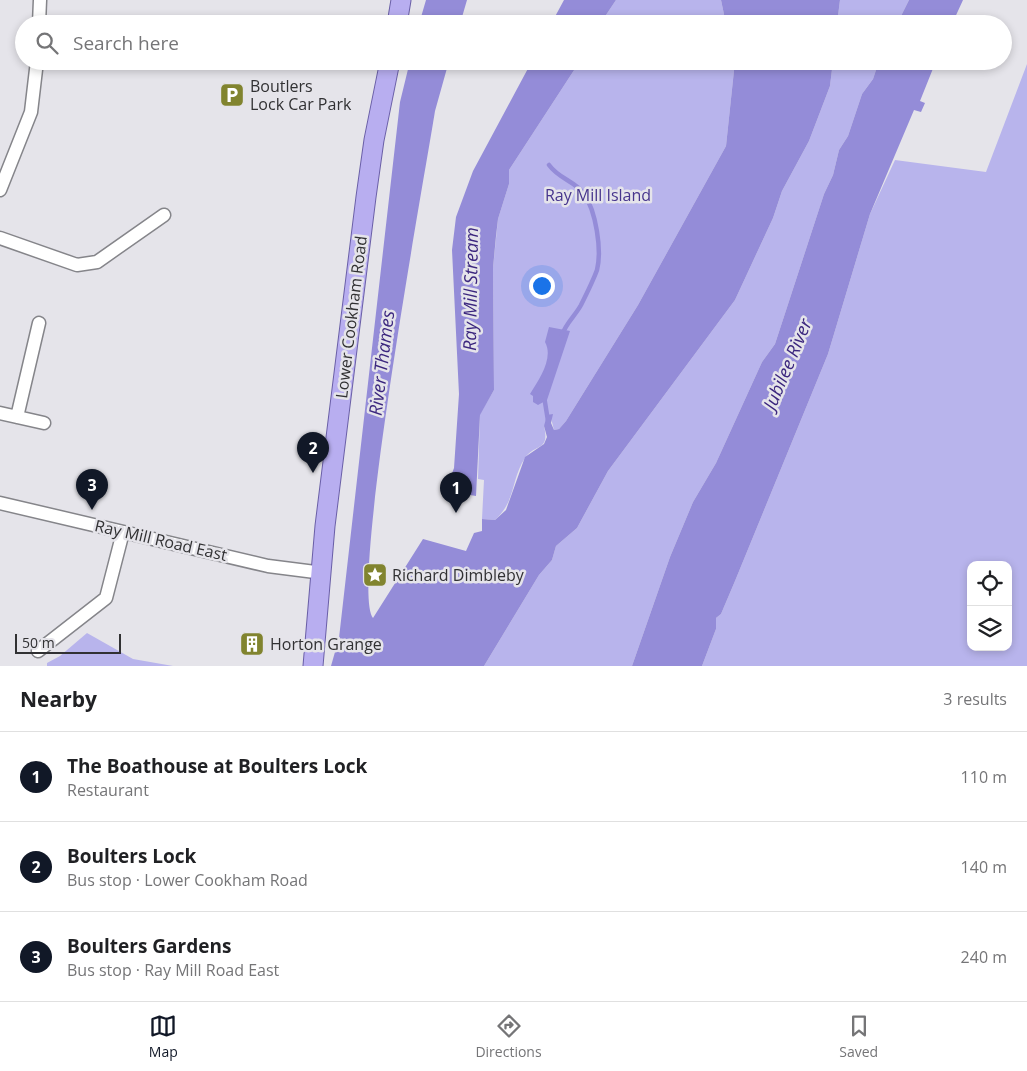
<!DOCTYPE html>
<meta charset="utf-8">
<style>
:root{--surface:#fff;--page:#f6f6f6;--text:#202124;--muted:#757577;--line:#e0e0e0;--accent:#111827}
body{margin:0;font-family:"Open Sans",sans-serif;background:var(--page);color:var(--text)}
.controls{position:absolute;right:15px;bottom:15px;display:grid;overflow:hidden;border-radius:10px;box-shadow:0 2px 8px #0003}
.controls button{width:45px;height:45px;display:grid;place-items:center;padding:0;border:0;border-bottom:1px solid var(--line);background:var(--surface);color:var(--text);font:25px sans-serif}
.scale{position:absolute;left:15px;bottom:12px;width:106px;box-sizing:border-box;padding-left:5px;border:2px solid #313133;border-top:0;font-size:14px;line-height:18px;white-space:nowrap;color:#313133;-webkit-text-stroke:4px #e5e4ea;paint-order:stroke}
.you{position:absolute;left:541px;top:285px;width:18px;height:18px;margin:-12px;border:4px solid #fff;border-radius:50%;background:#1a73e8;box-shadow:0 0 0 8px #1a73e833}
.badge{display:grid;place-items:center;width:32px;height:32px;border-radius:50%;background:var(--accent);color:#fff;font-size:16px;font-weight:700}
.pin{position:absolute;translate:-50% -41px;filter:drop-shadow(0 1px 2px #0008)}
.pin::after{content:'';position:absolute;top:26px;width:18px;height:15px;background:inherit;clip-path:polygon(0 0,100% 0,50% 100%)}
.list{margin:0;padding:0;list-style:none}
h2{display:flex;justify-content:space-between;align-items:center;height:65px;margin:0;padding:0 20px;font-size:21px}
h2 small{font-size:16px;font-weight:400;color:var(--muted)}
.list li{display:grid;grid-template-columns:32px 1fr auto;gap:15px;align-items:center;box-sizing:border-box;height:90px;padding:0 20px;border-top:1px solid var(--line)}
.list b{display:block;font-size:19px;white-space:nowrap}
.list p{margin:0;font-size:16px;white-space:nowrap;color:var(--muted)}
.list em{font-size:16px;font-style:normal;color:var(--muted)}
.icon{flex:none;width:28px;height:28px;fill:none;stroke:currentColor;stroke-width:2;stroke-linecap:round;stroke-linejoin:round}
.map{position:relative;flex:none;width:1027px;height:666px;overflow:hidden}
.search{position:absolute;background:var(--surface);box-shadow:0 2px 8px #0003;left:15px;right:15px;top:15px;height:55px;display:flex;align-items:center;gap:12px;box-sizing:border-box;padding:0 18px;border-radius:28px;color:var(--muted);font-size:19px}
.sheet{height:335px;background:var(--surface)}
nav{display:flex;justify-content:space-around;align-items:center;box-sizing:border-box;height:70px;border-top:1px solid var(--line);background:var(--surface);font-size:14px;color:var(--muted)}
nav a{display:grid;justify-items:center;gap:2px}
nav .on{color:var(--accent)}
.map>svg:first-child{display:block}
.green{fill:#b8b4ec;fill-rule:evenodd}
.water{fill:#948cd8}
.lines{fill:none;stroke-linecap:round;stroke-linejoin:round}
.stream{stroke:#948cd8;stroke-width:4.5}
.street-casing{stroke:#85858a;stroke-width:15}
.primary-casing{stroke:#6a5fa7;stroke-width:21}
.street{stroke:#fff;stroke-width:12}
.primary{stroke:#b8aef0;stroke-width:19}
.labels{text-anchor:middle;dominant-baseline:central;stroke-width:5;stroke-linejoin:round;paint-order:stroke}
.poi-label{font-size:16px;fill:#313133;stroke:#e5e4ea;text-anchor:start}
.park-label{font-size:16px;fill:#47358d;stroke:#e5e4ea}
.street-label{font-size:16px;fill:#313133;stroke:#e5e4ea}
.water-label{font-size:18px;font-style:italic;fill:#3b267e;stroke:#e5e4ea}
</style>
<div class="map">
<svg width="1027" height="666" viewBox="0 0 1027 666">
<rect width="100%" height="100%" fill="#e5e4ea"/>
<path class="green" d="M 616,0 L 721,0 L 726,24 L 600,24 Z
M 840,0 L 909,0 L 897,24 L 837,24 Z
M 580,61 L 735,61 L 726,146 L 638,305 L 566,421 L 559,429 L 554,430 L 551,418 L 544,426 C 550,452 535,443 525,458 C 511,479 516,501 495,520 L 482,519 L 484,480 L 478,479 L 480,414 L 494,390 L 493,268 L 498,219 L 509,184 L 509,170 Z
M 833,61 L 879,61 L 873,79 L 862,94 L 848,136 L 839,150 L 833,175 L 824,194 L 775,344 L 762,362 L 716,463 L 693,502 L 670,557 L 632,666 L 484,666 L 539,575 L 552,560 L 556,546 L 577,528 L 608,471 L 735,300 L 773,218 L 782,191 L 809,141 L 830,86 Z
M 1027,64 L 1027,666 L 702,666 L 716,629 L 716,618 L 721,614 L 735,581 L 828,354 L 870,214 L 895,160 L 986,172 ZM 971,565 L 1008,565 L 1008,647 L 971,647 Z
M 87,633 L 133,659 L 173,666 L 47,666 L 47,663 L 60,656 Z"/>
<path class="water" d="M 426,0 L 467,0 L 460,24 L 419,24 Z
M 564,0 L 616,0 L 600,24 L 551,24 Z
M 721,0 L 840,0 L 837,24 L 726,24 Z
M 909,0 L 963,0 L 952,24 L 897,24 Z
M 410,61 L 449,61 L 435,111 C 425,175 349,589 373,618 L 423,539 L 466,551 L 474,533 L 482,531 L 482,519 L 495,520 L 506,510 L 525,457 L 544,444 L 547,437 L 544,426 L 547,415 L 553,414 L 551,423 L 554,430 L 559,429 L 566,421 L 638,305 L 726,146 L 735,61 L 833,61 L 830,86 L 809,141 L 782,191 L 773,218 L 735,300 L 608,471 L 577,528 L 556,546 L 552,560 L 539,575 L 484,666 L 331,666 L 339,638 L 400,102 Z
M 532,61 L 580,61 L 509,170 L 509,184 L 498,219 L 496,236 L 493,268 L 494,390 L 480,415 L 476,496 L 470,495 L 470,485 L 450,479 L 454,468 L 459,394 L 452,250 L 456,217 L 473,171 Z
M 879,61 L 936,61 L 920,101 L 925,103 L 921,112 L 914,110 L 870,214 L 828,354 L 735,581 L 721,614 L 716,618 L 716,629 L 702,666 L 632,666 L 670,557 L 693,502 L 716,463 L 762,362 L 775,344 L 824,194 L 833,175 L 839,150 L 848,136 L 862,94 L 873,79 Z
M 549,327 L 570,331 L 547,400 L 538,405 L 533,402 L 533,396 L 530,394 C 539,380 554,358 545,342 Z"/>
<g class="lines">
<path class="stream" d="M 549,165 C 559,179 575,181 584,194 C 596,211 602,250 597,270 C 593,281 586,295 581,305 C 575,316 566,323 562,335
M 544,396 L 548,421"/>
<defs>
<path id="street" d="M 39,24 L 40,0
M 0,190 L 31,112 L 37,61
M 0,238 L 77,265 L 97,262 L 164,215
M 0,413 L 44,423
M 17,417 L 39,323
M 0,503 L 268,566 L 323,573
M 38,651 L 106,598 L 123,532"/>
<path id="primary" d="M 397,24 L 401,0
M 313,666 L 325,526 L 366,197 L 374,140 L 390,61"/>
</defs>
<use href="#street" class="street-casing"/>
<use href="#primary" class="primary-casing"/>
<use href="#street" class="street"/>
<use href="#primary" class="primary"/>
</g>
<defs>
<symbol id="parking-square" viewBox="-11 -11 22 22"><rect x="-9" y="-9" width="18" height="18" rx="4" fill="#81842f" stroke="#e5e4ea"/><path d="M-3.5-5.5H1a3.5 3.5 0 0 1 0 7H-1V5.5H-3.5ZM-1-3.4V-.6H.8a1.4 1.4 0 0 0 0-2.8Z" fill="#fff"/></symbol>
<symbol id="sight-square" viewBox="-11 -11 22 22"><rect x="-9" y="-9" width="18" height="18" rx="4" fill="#81842f" stroke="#e5e4ea"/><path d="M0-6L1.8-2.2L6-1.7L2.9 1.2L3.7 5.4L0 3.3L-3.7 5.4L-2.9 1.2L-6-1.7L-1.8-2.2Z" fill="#fff"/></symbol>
<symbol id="building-square" viewBox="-11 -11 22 22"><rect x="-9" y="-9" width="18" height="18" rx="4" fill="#81842f" stroke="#e5e4ea"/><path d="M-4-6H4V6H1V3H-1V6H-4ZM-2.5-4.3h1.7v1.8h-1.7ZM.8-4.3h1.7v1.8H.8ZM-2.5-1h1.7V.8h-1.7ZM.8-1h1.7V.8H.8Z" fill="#fff"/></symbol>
</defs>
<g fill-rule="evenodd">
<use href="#parking-square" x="218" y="81" width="28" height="28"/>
<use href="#sight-square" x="361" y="561" width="28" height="28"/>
<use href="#building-square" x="238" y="630" width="28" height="28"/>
</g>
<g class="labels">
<g class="poi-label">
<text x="250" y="86">Boutlers<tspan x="250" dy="18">Lock Car Park</tspan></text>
<text x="392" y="575">Richard Dimbleby</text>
<text x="270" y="644">Horton Grange</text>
</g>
<g class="park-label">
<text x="598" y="195">Ray Mill Island</text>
</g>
<g class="street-label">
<text transform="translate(351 317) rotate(-83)">Lower Cookham Road</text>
<text transform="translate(161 540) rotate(13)">Ray Mill Road East</text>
</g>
<g class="water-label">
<text transform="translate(470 289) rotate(-89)">Ray Mill Stream</text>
<text transform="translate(381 363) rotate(-83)">River Thames</text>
<text transform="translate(787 364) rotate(-67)">Jubilee River</text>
</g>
</g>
</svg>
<div class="controls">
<button><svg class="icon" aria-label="locate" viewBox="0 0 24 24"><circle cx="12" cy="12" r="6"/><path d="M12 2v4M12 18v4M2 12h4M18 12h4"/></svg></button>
<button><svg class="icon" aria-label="layers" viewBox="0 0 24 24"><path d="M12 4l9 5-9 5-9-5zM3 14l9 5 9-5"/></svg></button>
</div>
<div class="scale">50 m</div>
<div class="you"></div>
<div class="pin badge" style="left:456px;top:513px">1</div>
<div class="pin badge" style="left:313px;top:473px">2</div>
<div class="pin badge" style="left:92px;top:510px">3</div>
<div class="search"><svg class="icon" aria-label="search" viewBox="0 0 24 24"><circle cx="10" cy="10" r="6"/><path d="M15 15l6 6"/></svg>Search here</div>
</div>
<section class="sheet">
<h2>Nearby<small>3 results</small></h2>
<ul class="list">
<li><span class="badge">1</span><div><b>The Boathouse at Boulters Lock</b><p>Restaurant</p></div><em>110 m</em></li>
<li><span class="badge">2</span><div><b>Boulters Lock</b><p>Bus stop · Lower Cookham Road</p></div><em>140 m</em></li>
<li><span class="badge">3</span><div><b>Boulters Gardens</b><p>Bus stop · Ray Mill Road East</p></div><em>240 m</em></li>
</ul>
</section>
<nav>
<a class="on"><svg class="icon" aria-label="map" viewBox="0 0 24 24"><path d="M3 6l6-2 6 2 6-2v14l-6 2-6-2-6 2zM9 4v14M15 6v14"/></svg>Map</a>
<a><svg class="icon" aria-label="directions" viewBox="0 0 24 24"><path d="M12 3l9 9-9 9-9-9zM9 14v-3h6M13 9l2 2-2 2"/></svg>Directions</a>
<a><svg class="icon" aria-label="saved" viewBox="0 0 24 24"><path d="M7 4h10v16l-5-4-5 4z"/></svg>Saved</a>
</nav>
